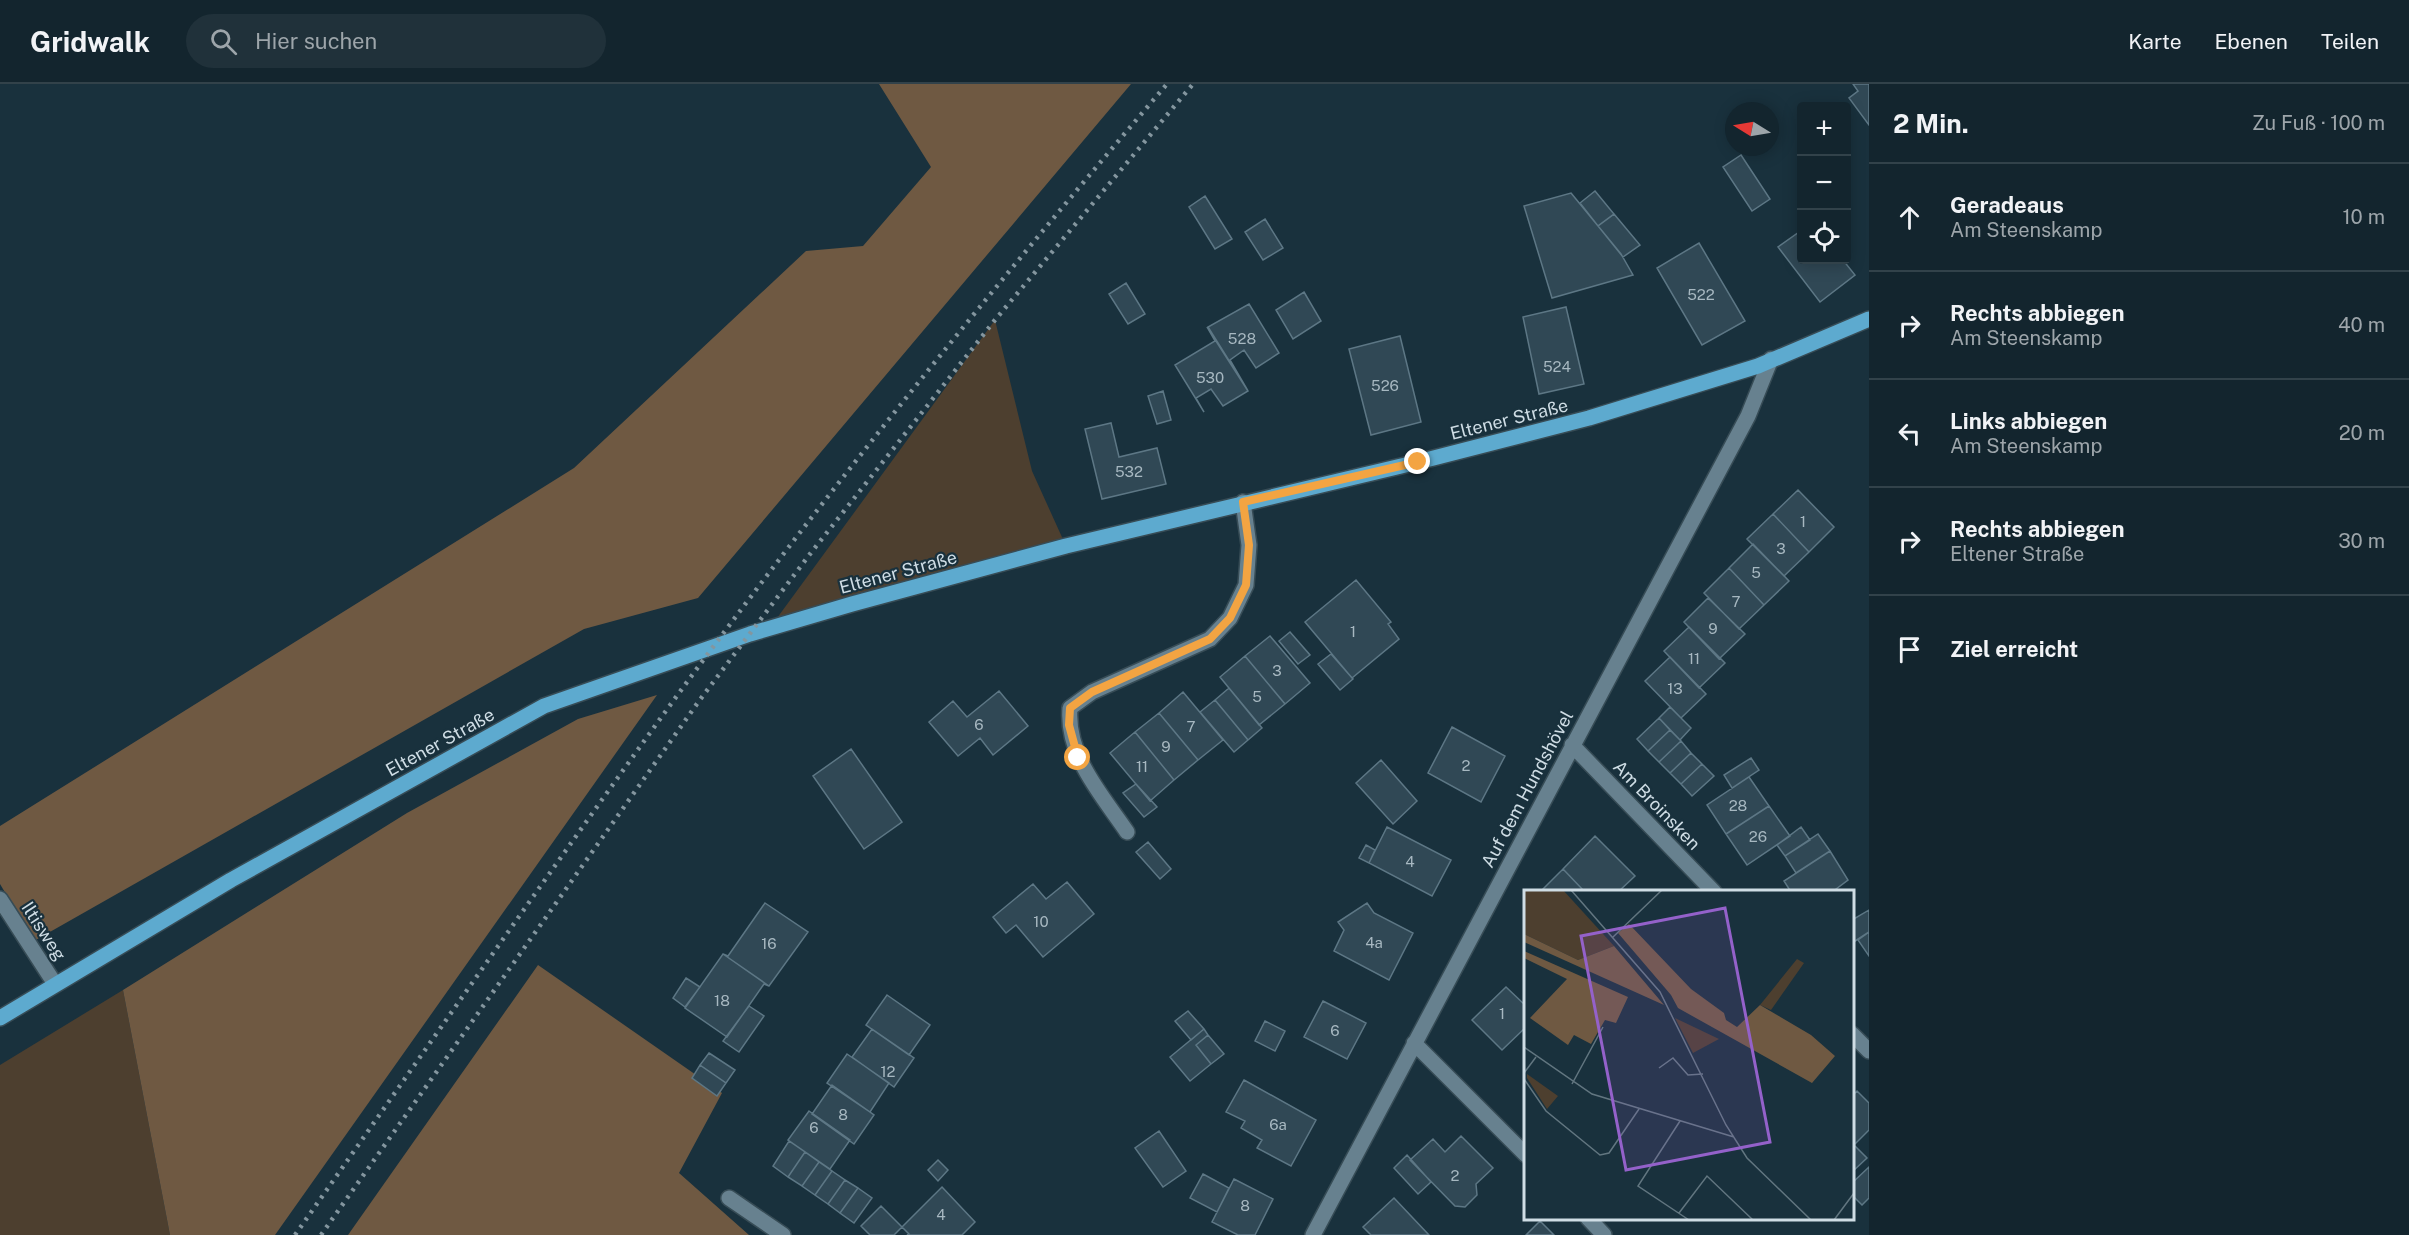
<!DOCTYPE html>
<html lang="de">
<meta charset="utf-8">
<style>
:root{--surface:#13252e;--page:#20313a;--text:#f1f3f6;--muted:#9da5aa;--line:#32424a}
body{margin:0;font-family:"Public Sans",sans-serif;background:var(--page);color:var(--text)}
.controls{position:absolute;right:18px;top:18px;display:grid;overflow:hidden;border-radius:6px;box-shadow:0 3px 15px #0003}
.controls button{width:54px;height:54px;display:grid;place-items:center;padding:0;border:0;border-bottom:2px solid var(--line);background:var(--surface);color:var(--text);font:30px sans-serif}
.compass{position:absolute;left:1725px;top:18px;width:54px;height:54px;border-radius:50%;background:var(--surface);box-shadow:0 3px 15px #0003;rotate:281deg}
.stop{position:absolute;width:18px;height:18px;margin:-14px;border:4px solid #f3a442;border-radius:50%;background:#fff}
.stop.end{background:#f3a442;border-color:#fff;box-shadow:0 2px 6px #0008}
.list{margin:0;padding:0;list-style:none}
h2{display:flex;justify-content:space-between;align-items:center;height:78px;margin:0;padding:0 24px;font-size:26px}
h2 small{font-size:20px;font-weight:400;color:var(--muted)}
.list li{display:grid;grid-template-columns:39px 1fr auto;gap:18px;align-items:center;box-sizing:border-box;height:108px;padding:0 24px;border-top:2px solid var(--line)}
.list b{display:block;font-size:22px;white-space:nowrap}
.list p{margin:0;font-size:20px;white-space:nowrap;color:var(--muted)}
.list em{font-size:20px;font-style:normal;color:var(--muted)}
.icon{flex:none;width:33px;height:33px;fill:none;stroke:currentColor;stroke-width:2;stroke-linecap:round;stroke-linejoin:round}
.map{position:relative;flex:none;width:1869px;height:1151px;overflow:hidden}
header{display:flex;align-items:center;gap:36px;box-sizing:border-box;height:84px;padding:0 30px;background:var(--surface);border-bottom:2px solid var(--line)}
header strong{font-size:28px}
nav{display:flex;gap:33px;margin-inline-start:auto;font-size:21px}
.search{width:420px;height:54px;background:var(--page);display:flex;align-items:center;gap:15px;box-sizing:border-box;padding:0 21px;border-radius:33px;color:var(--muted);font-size:22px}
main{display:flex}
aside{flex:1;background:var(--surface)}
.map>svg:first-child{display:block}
.green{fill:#4d3f2f}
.forest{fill:#6f5942}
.building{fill:#304855;stroke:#5d7785;stroke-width:1.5}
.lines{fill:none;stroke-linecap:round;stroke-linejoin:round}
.minor-casing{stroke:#374c56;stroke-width:18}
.major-casing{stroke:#374c56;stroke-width:18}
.minor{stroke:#67818f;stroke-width:15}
.major{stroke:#5daacf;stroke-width:15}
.rail{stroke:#84969f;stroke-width:4.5;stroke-dasharray:3 6;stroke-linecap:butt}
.route{stroke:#f3a442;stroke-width:8}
.labels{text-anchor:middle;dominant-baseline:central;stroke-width:4.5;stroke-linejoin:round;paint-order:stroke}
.number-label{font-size:15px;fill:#a7b8c1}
.street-label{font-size:18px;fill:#cfdde5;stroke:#19313d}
.inset-road{fill:none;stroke:#627680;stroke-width:1.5}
.view{fill:#9461ca;fill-opacity:0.15;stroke:#9461ca;stroke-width:3}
.inset-edge{fill:none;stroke:#cfdde5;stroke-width:3}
</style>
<header>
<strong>Gridwalk</strong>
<div class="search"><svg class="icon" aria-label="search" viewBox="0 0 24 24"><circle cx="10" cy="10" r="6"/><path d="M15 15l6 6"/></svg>Hier suchen</div>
<nav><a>Karte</a><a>Ebenen</a><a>Teilen</a></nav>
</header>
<main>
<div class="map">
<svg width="1869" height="1151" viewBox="0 0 1869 1151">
<rect width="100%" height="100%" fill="#19313d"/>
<path class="green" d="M 995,236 L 1032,387 L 1066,462 L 769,545 Z
M 123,906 L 170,1151 L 0,1151 L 0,981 Z"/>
<path class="forest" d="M 879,0 L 1131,0 L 698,514 L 584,545 L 34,857 L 0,800 L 0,742 L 574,384 L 806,167 L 863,162 L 931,83 Z
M 657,611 L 275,1151 L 170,1151 L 123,906 L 407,729 L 578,635 Z
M 538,881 L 722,1009 L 679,1089 L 749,1151 L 348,1151 Z"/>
<path class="building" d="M 1853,0 L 1869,0 L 1869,41 L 1849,14 L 1858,7 Z
M 1741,71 L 1770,115 L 1752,127 L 1723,83 Z
M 1595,107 L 1614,130 L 1598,142 L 1580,119 Z
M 1571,109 L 1621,170 L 1633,191 L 1552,214 L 1524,122 Z
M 1205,112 L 1232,155 L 1215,165 L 1189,123 Z
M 1614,130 L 1640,161 L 1623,173 L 1598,142 Z
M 1265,135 L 1283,164 L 1263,176 L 1245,148 Z
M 1802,146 L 1802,176 L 1843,176 L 1855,191 L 1820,218 L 1778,163 Z
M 1699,159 L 1745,237 L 1702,261 L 1657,184 Z
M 1126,199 L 1145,230 L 1128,240 L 1109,210 Z
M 1304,208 L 1321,237 L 1293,255 L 1276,226 Z
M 1249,220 L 1279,269 L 1256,284 L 1244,266 L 1230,276 L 1248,307 L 1208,243 Z
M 1566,223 L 1584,300 L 1539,310 L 1523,233 Z
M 1207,243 L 1248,307 L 1223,322 L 1211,305 L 1196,314 L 1204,328 L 1175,281 L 1215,257 Z
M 1400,252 L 1421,338 L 1371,351 L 1349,265 Z
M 1163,307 L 1171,336 L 1157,340 L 1148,312 Z
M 1111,339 L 1119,373 L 1157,364 L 1166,400 L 1102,415 L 1085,345 Z
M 1798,406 L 1834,443 L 1809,468 L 1773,430 Z
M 1773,430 L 1809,468 L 1784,492 L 1747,455 Z
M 1753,460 L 1789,497 L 1764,521 L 1729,484 Z
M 1729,484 L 1764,521 L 1739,545 L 1704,509 Z
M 1356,496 L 1391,538 L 1388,540 L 1399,555 L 1352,594 L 1305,538 Z
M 1708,514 L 1745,550 L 1719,575 L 1684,538 Z
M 1689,543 L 1725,579 L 1699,604 L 1664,567 Z
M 1290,548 L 1310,571 L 1298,580 L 1279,557 Z
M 1270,552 L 1310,599 L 1285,620 L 1245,572 Z
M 1331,570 L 1353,595 L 1340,606 L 1318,580 Z
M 1245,572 L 1285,620 L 1259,641 L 1220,593 Z
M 1670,573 L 1706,610 L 1681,634 L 1645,597 Z
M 1229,604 L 1262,644 L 1248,656 L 1215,616 Z
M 999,607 L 1028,642 L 993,671 L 980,654 L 958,672 L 929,638 L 953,617 L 967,633 Z
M 1183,608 L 1223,656 L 1198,676 L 1159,629 Z
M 1215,616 L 1248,656 L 1234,668 L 1200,628 Z
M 1670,623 L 1691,644 L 1680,656 L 1659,634 Z
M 1159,629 L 1198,676 L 1174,696 L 1135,648 Z
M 1659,634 L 1670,646 L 1648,667 L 1637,655 Z
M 1452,643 L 1505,672 L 1481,718 L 1428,689 Z
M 1670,646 L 1681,657 L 1659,678 L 1648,667 Z
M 1135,648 L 1174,696 L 1150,717 L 1110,669 Z
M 1681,657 L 1691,669 L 1670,689 L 1659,678 Z
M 851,665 L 902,738 L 864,765 L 813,692 Z
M 1691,669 L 1702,680 L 1681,700 L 1670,689 Z
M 1751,674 L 1759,686 L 1732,704 L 1724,691 Z
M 1381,676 L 1417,717 L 1393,740 L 1356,699 Z
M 1702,680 L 1714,692 L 1692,712 L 1681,700 Z
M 1749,693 L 1769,722 L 1726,750 L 1707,721 Z
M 1136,700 L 1157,723 L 1144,733 L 1123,709 Z
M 1769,722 L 1790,752 L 1747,781 L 1726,750 Z
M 1387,743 L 1451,776 L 1432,812 L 1369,779 Z
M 1801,743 L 1810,756 L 1785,772 L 1777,761 Z
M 1818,750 L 1830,767 L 1796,789 L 1785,772 Z
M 1595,752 L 1635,792 L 1618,808 L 1585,808 L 1563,785 Z
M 1148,758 L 1171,785 L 1160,795 L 1136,768 Z
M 1366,761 L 1375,766 L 1369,779 L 1359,774 Z
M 1830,767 L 1848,796 L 1832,808 L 1791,808 L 1784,797 Z
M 1563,785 L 1585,808 L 1540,808 Z
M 1067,798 L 1094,830 L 1043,873 L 1016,841 L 1006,849 L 993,833 L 1033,800 L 1046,815 Z
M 765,819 L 808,848 L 769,902 L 723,870 L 728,872 Z
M 1367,819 L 1374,829 L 1413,849 L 1389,896 L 1334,867 L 1344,846 L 1338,838 Z
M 1869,826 L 1869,848 L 1852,859 L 1852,836 Z
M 1869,848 L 1869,872 L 1858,856 Z
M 723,870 L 769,902 L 764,900 L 727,953 L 685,924 Z
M 686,894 L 700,903 L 685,923 L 673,914 Z
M 1506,903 L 1526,922 L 1526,943 L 1502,966 L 1472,936 Z
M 887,911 L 930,941 L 909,971 L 866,941 Z
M 1323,917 L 1366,939 L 1347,975 L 1304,953 Z
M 749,922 L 764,932 L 739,968 L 723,957 Z
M 1188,927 L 1204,945 L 1191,956 L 1175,937 Z
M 1265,937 L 1285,947 L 1275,967 L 1255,957 Z
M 872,945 L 914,974 L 894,1003 L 852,973 Z
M 1204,945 L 1208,951 L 1196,961 L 1211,980 L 1190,997 L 1170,973 Z
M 1208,951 L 1224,970 L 1211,980 L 1196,961 Z
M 709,969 L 735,986 L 726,999 L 700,981 Z
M 847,970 L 889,999 L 870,1028 L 827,999 Z
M 700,981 L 726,999 L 717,1012 L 692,994 Z
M 1244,996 L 1316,1036 L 1291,1082 L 1257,1064 L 1262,1056 L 1241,1044 L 1245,1037 L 1226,1028 Z
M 832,1001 L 874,1031 L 854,1060 L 812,1030 Z
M 1857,1007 L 1869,1019 L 1869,1046 L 1852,1063 L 1852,1012 Z
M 809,1027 L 850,1056 L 830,1085 L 788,1056 Z
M 1159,1047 L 1186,1087 L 1163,1103 L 1135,1064 Z
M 1461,1052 L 1493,1084 L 1476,1100 L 1477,1111 L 1465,1123 L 1455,1122 L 1410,1076 L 1433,1055 L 1445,1068 Z
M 789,1057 L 805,1068 L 788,1093 L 773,1082 Z
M 1854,1061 L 1867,1074 L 1852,1088 L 1852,1063 Z
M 805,1068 L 819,1078 L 802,1102 L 788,1093 Z
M 1407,1071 L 1431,1098 L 1418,1110 L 1394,1084 Z
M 938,1076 L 948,1086 L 938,1097 L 928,1086 Z
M 819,1078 L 832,1087 L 815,1111 L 802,1102 Z
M 1869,1083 L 1869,1114 L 1862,1121 L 1852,1111 L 1852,1099 Z
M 832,1087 L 845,1096 L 828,1120 L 815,1111 Z
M 1203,1090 L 1229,1104 L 1217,1128 L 1190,1114 Z
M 1234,1095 L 1273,1115 L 1255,1151 L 1238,1151 L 1212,1138 Z
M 845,1096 L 858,1104 L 840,1129 L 828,1120 Z
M 942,1103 L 975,1138 L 962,1151 L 907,1151 L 909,1150 L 902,1143 Z
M 858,1104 L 872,1114 L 854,1139 L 840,1129 Z
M 1394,1114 L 1429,1151 L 1371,1151 L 1363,1143 Z
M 881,1122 L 902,1143 L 894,1151 L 870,1151 L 861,1142 Z
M 1540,1137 L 1554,1151 L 1526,1151 Z"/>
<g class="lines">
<defs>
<path id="minor" d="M 1572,661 L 1714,808
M 1127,748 C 1102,711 1066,672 1070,624 L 1092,608 L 1210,555 L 1230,534 L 1246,501 L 1249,461 L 1243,418
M 0,815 L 55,900
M 1852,950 L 1869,967
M 1414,959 L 1526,1071
M 729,1114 L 783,1151
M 1588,1134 L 1604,1151
M 1313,1151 L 1748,332 L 1771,275"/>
<path id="major" d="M 0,934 L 231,796 L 544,622 L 750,550 L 852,520 L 1066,462 L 1418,378 L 1589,334 L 1758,282 L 1869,235"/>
</defs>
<use href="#minor" class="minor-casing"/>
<use href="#major" class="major-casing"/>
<use href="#minor" class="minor"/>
<use href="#major" class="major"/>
<path class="rail" d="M 295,1151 C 419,975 542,798 668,624 C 825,409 994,202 1167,0
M 321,1151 L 699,617 L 810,470 L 995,236 L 1193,0"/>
</g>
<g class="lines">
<path class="route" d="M 1078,674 L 1069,641 L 1070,624 L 1092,608 L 1210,555 L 1230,534 L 1246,501 L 1249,461 L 1243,418 L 1418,378"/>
</g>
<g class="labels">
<g class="number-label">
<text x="1701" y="210">522</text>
<text x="1242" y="254">528</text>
<text x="1557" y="282">524</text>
<text x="1210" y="293">530</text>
<text x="1385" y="301">526</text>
<text x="1129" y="387">532</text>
<text x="1803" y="437">1</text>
<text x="1781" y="464">3</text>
<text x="1756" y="488">5</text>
<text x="1736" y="517">7</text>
<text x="1713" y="544">9</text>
<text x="1353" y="547">1</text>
<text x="1694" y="574">11</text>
<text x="1277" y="586">3</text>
<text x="1675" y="604">13</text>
<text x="1257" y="612">5</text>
<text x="979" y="640">6</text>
<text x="1191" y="642">7</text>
<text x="1166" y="662">9</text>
<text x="1466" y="681">2</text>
<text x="1142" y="682">11</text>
<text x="1738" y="721">28</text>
<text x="1758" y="752">26</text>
<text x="1410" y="777">4</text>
<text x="1041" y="837">10</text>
<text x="1374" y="858">4a</text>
<text x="769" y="859">16</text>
<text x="722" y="916">18</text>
<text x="1502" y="929">1</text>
<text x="1335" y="946">6</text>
<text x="888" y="987">12</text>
<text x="843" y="1030">8</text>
<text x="1278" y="1040">6a</text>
<text x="814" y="1043">6</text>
<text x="1455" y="1091">2</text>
<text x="1245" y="1121">8</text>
<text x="941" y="1130">4</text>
</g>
<g class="street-label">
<text transform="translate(1509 335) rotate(-14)">Eltener Straße</text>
<text transform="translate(898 488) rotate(-15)">Eltener Straße</text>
<text transform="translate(440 658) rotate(-29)">Eltener Straße</text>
<text transform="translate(1527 705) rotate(-62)">Auf dem Hundshövel</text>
<text transform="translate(1657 721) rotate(46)">Am Broinsken</text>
<text transform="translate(44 847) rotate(57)">Iltisweg</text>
</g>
</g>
<g transform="translate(1524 806)">
<rect width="330" height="330" fill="#19313d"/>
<path d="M 0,0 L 39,0 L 90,56 L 54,70 L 0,44 ZM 273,69 L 280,73 L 247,120 L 236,115 ZM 151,128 L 195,149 L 169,163 ZM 3,184 L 34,206 L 23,219 L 3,188 Z" fill="#4d3f2f"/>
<path d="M 105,34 L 167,99 L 200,123 L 202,130 L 213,137 L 236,115 L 287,145 L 311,166 L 288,193 L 154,118 L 147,105 L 94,43 ZM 0,44 L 54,70 L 90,56 L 140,115 L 0,52 ZM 0,61 L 104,107 L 92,133 L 81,130 L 67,154 L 50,145 L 44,155 L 6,128 L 43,89 L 0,68 Z" fill="#6f5942"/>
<path class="inset-road" d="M 47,0 L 136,102 L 202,235 L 223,268 L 287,330M 89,47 L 138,0M 0,157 L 68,204 L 210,247M 135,178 L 149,168 L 164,185 L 179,184M 0,183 L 12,167M 0,189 L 22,221 L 76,265 L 85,263 L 115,219M 48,194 L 79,137M 156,231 L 114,296 L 165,330M 155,323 L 183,286 L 229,330M 310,330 L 330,303"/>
<path class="view" d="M 201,18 L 246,252 L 102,280 L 57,46 Z"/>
<rect width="330" height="330" class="inset-edge"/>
</g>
</svg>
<div class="controls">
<button>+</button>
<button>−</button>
<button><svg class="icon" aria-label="locate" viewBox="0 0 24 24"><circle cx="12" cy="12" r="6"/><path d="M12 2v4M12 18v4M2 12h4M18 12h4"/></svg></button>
</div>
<svg class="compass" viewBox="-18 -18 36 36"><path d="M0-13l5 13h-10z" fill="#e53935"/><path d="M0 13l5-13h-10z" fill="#9da5aa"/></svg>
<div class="stop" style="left:1078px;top:674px"></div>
<div class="stop end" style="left:1418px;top:378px"></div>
</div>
<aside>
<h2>2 Min.<small>Zu Fuß · 100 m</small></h2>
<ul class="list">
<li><svg class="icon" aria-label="ahead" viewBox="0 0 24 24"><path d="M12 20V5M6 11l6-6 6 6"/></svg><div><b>Geradeaus</b><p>Am Steenskamp</p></div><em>10 m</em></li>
<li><svg class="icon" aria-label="right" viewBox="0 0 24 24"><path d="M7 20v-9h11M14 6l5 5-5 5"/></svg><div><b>Rechts abbiegen</b><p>Am Steenskamp</p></div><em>40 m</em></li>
<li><svg class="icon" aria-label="left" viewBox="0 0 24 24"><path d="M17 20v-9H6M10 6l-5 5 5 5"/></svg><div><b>Links abbiegen</b><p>Am Steenskamp</p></div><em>20 m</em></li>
<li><svg class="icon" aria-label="right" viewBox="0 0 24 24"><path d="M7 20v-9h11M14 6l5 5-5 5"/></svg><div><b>Rechts abbiegen</b><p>Eltener Straße</p></div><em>30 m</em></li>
<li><svg class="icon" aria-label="arrive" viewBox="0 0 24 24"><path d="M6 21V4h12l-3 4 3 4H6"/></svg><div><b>Ziel erreicht</b></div></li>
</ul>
</aside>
</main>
